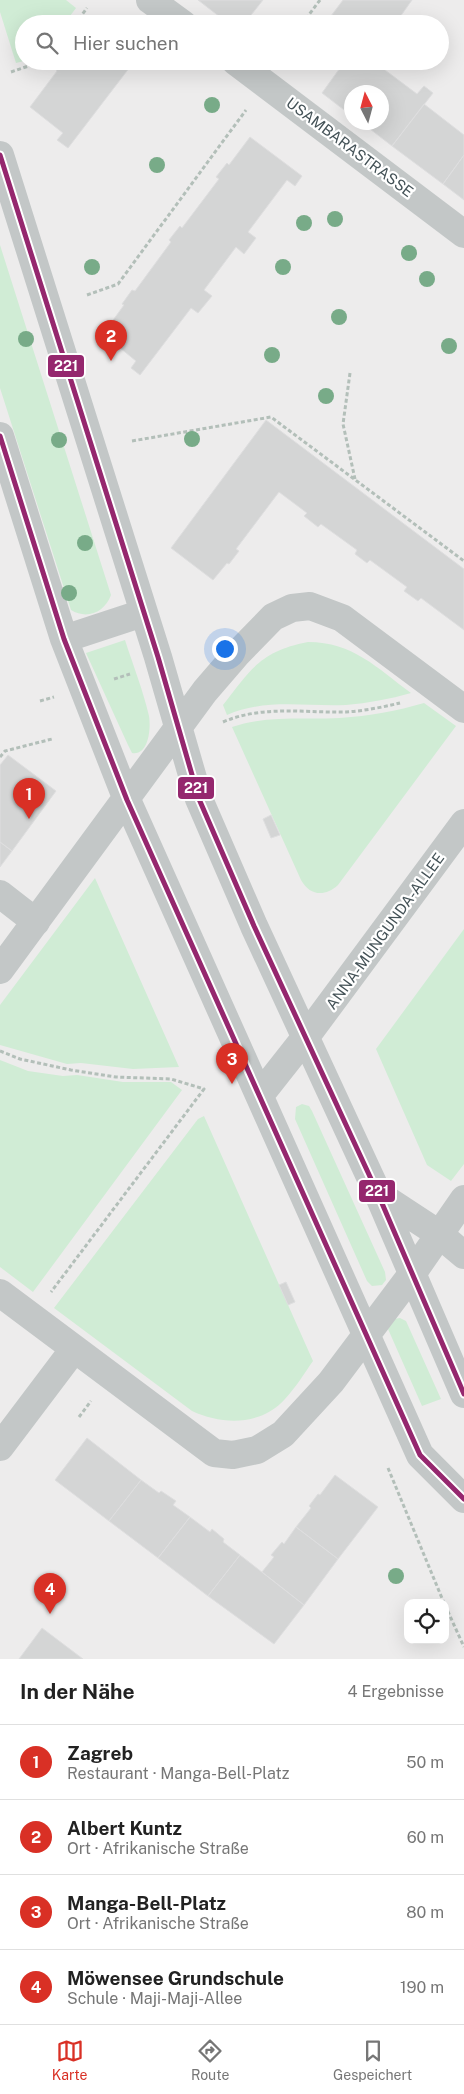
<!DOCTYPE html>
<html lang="de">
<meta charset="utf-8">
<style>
:root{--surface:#fff;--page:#f6f6f6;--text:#222;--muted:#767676;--line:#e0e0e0;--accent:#d93025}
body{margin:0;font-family:"Public Sans",sans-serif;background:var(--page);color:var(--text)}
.controls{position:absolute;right:15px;bottom:15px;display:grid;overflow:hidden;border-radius:10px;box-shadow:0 5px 20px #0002}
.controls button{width:45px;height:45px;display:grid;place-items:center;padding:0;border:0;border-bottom:1px solid var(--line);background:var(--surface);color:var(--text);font:25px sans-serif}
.compass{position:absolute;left:344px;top:85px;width:45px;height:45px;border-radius:50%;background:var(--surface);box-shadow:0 5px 20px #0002;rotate:354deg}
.you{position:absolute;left:224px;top:648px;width:18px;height:18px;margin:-12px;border:4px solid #fff;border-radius:50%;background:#1a73e8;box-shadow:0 0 0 8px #1a73e833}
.badge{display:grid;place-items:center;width:32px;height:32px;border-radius:50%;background:var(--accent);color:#fff;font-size:16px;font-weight:700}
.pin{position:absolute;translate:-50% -41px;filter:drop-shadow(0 1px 2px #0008)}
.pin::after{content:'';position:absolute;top:26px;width:18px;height:15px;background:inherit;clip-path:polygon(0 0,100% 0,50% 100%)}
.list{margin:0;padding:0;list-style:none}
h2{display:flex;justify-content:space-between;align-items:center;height:65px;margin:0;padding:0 20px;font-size:21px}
h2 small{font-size:16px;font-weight:400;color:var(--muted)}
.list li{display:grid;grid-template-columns:32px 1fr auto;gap:15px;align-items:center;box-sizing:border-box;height:75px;padding:0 20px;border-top:1px solid var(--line)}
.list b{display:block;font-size:19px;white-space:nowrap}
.list p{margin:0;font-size:16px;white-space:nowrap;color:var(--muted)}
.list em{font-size:16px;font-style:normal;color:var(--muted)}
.icon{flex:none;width:28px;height:28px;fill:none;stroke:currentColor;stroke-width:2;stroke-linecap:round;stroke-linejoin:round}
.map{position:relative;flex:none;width:464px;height:1659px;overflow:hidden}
.search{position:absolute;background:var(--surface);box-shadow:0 5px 20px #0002;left:15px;right:15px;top:15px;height:55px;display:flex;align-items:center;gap:12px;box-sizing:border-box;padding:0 18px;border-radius:28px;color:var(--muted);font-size:19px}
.sheet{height:365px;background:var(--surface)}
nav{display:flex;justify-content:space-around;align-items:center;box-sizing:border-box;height:70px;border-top:1px solid var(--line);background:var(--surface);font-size:14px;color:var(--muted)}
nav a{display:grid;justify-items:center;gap:2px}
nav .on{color:var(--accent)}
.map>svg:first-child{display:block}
.green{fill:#d0ecd5}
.building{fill:#d4d5d5;stroke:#dededf}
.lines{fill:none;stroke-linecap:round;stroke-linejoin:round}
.path{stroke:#b3bfb9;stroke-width:3;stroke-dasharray:4 2.5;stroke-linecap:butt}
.minor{stroke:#c3c7c7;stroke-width:28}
.bus-1-casing{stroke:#fff;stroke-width:9}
.bus-1{stroke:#95276e;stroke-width:5}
.tree{fill:#78ab88}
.labels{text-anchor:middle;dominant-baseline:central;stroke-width:4.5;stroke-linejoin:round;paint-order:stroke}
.street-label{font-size:15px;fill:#445257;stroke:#fff}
.line-badge{stroke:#fff;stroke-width:2}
.badge-label{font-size:14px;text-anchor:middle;font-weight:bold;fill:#fff}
</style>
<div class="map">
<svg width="464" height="1659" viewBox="0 0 464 1659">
<rect width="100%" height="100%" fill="#edecec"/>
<path class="green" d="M 0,0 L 66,0 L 76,8 L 64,24 L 24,24 L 24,61 L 16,63 L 0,12 Z
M 0,245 L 111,595 C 105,612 87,620 71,610 L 0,388 Z
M 125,640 C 133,665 143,690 149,716 C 151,728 149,756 132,753 L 128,745 L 86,653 Z
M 308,642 C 353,642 377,668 411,693 C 390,699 368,703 346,705 C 307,707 265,698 227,715 L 223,705 C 251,669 261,651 308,642 Z
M 424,703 L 456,726 L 338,885 C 325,897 310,896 301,880 L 232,727 C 268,715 304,720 340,718 C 369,716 397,711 424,703 Z
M 95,878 L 179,1067 L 133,1069 L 81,1063 L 67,1064 L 0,1045 L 0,1005 Z
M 464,929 L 464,1164 L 451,1181 L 427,1165 L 376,1049 Z
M 0,1060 L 28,1071 L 63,1076 L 77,1075 L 123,1082 L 171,1082 L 182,1090 L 33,1292 L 0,1267 Z
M 302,1104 L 309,1106 L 312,1111 L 385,1272 L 386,1280 L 382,1285 L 372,1286 L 367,1281 L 295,1119 L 296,1107 Z
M 204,1116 L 313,1361 C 304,1374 296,1387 285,1399 C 261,1426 222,1425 192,1411 L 54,1308 L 198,1119 Z
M 400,1318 L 406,1321 L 441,1399 L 422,1406 L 388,1329 L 394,1319 Z"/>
<path class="building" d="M 198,0 L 263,0 L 244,24 L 229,24 Z
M 343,0 L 412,0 L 395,24 L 325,24 Z
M 61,61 L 147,61 L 141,68 L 133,63 L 68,148 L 57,140 L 63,133 L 30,107 L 57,71 L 55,69 Z
M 345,61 L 373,61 L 417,94 L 424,86 L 433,93 L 392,146 L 361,122 L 382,122 L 382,92 L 352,92 L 352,116 L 322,93 Z
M 424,104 L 464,135 L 464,155 L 443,184 L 392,146 Z
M 250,137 L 302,176 L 295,186 L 287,180 L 248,232 L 256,238 L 244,254 L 236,247 L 204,290 L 212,296 L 198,313 L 191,308 L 140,375 L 131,368 L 136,361 L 103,334 L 124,305 L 122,304 L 132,290 L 135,291 L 171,242 L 169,240 L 180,226 L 182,228 L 219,179 L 216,177 L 227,163 L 229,165 Z
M 464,155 L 464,200 L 443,184 Z
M 266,420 L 464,569 L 464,630 L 421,598 L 418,601 L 404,591 L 407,587 L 370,560 L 367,563 L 355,554 L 357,550 L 321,524 L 318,527 L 304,516 L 307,513 L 279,492 L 236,549 L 239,551 L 229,564 L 227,563 L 213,580 L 171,548 Z
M 8,755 L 56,791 L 12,851 L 0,842 L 0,765 Z
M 271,815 L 280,835 L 271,838 L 263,819 Z
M 0,842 L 12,851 L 0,867 Z
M 286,1282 L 295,1302 L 288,1305 L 279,1285 Z
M 87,1438 L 141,1480 L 109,1521 L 55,1480 Z
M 335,1475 L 378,1507 L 338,1559 L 296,1527 L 311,1508 L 309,1506 L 318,1494 L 320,1495 Z
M 141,1480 L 159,1493 L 161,1491 L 176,1501 L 173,1505 L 190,1517 L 158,1558 L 109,1521 Z
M 190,1517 L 210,1532 L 212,1529 L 224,1539 L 223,1542 L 240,1555 L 208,1596 L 158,1558 Z
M 296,1527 L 338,1559 L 304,1605 L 262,1572 L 274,1557 L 271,1555 L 282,1542 L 284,1544 Z
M 240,1555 L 304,1605 L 274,1644 L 208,1596 Z
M 42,1628 L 83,1659 L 19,1659 Z"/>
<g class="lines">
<path class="path" d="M 75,24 L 87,8
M 302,24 L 320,0
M 11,72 L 43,61
M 87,295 L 118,284 L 246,110
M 350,373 L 343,424 L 355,479
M 132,441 L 271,417 L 464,561
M 114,679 L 130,674
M 40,701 L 54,697
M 223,722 C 262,705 306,713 346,712 C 364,711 383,707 400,703
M 0,757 L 5,751 L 52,739
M 0,1051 L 20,1059 L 71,1070 L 116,1077 L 171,1079 L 204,1089 L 51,1292
M 79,1417 L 91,1401
M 388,1468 L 444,1603
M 445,1605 L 464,1647"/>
<path class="minor" d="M 150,0 L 183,24
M 235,61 L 464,234
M 0,155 L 158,657 L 199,799 L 254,926 L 378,1194 L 464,1394
M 0,436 L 64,639 L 127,800 L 420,1455 L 464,1499
M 64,639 L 143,613
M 0,894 L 36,922
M 0,970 L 205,691 L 236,655 L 273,617 L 292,608 L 310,606 L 342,618 L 464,709
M 260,1095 L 305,1038 L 464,823
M 378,1194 L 439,1234 L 464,1255
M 0,1293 L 214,1453 L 233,1455 L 257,1450 L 283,1434 L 331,1382 L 412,1274 L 464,1199
M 0,1447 L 74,1349"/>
<defs>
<path id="bus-1" d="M 0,155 L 158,657 L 199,799 L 254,926 L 378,1194 L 464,1394
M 0,436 L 64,639 L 127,800 L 420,1455 L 464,1499"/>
</defs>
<use href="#bus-1" class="bus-1-casing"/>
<use href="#bus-1" class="bus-1"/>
</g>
<g class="tree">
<circle cx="212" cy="105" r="8"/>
<circle cx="157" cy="165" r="8"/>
<circle cx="335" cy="219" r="8"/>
<circle cx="304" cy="223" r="8"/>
<circle cx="409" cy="253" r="8"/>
<circle cx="92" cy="267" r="8"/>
<circle cx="283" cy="267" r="8"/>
<circle cx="427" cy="279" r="8"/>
<circle cx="339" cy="317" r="8"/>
<circle cx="26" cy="339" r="8"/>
<circle cx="449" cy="346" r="8"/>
<circle cx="272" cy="355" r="8"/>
<circle cx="326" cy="396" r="8"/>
<circle cx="192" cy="439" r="8"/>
<circle cx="59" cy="440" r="8"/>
<circle cx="85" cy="543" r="8"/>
<circle cx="69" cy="593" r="8"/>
<circle cx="396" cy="1576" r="8"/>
</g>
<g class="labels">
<g class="street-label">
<text transform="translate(350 147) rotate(37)">USAMBARASTRASSE</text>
<text transform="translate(385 931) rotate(-54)">ANNA-MUNGUNDA-ALLEE</text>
</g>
</g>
<g class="line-badge">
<rect x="47" y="354" width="38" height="24" rx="5" fill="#95276e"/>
<rect x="177" y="776" width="38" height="24" rx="5" fill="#95276e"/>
<rect x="358" y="1179" width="38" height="24" rx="5" fill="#95276e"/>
</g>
<g class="badge-label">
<text x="66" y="371">221</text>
<text x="196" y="793">221</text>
<text x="377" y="1196">221</text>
</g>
</svg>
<div class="controls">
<button><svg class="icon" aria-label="locate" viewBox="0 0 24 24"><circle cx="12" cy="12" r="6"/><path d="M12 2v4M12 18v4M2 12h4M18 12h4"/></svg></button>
</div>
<svg class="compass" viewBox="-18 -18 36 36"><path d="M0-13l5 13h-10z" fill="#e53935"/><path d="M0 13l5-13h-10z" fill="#767676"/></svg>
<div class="you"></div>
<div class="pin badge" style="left:29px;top:819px">1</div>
<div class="pin badge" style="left:111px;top:361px">2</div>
<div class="pin badge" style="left:232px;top:1084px">3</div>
<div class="pin badge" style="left:50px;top:1614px">4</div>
<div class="search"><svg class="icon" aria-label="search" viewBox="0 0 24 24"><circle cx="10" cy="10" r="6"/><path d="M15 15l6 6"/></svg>Hier suchen</div>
</div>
<section class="sheet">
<h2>In der Nähe<small>4 Ergebnisse</small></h2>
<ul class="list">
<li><span class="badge">1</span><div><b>Zagreb</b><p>Restaurant · Manga-Bell-Platz</p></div><em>50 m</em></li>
<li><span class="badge">2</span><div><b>Albert Kuntz</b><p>Ort · Afrikanische Straße</p></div><em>60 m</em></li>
<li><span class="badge">3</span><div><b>Manga-Bell-Platz</b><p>Ort · Afrikanische Straße</p></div><em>80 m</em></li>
<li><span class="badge">4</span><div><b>Möwensee Grundschule</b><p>Schule · Maji-Maji-Allee</p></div><em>190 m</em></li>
</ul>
</section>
<nav>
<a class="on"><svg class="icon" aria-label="map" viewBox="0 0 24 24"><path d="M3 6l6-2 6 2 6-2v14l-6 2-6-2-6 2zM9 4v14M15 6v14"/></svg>Karte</a>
<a><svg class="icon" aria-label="directions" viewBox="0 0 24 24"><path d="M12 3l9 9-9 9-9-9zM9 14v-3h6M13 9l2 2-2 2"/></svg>Route</a>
<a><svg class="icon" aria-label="saved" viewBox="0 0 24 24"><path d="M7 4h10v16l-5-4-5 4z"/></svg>Gespeichert</a>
</nav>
